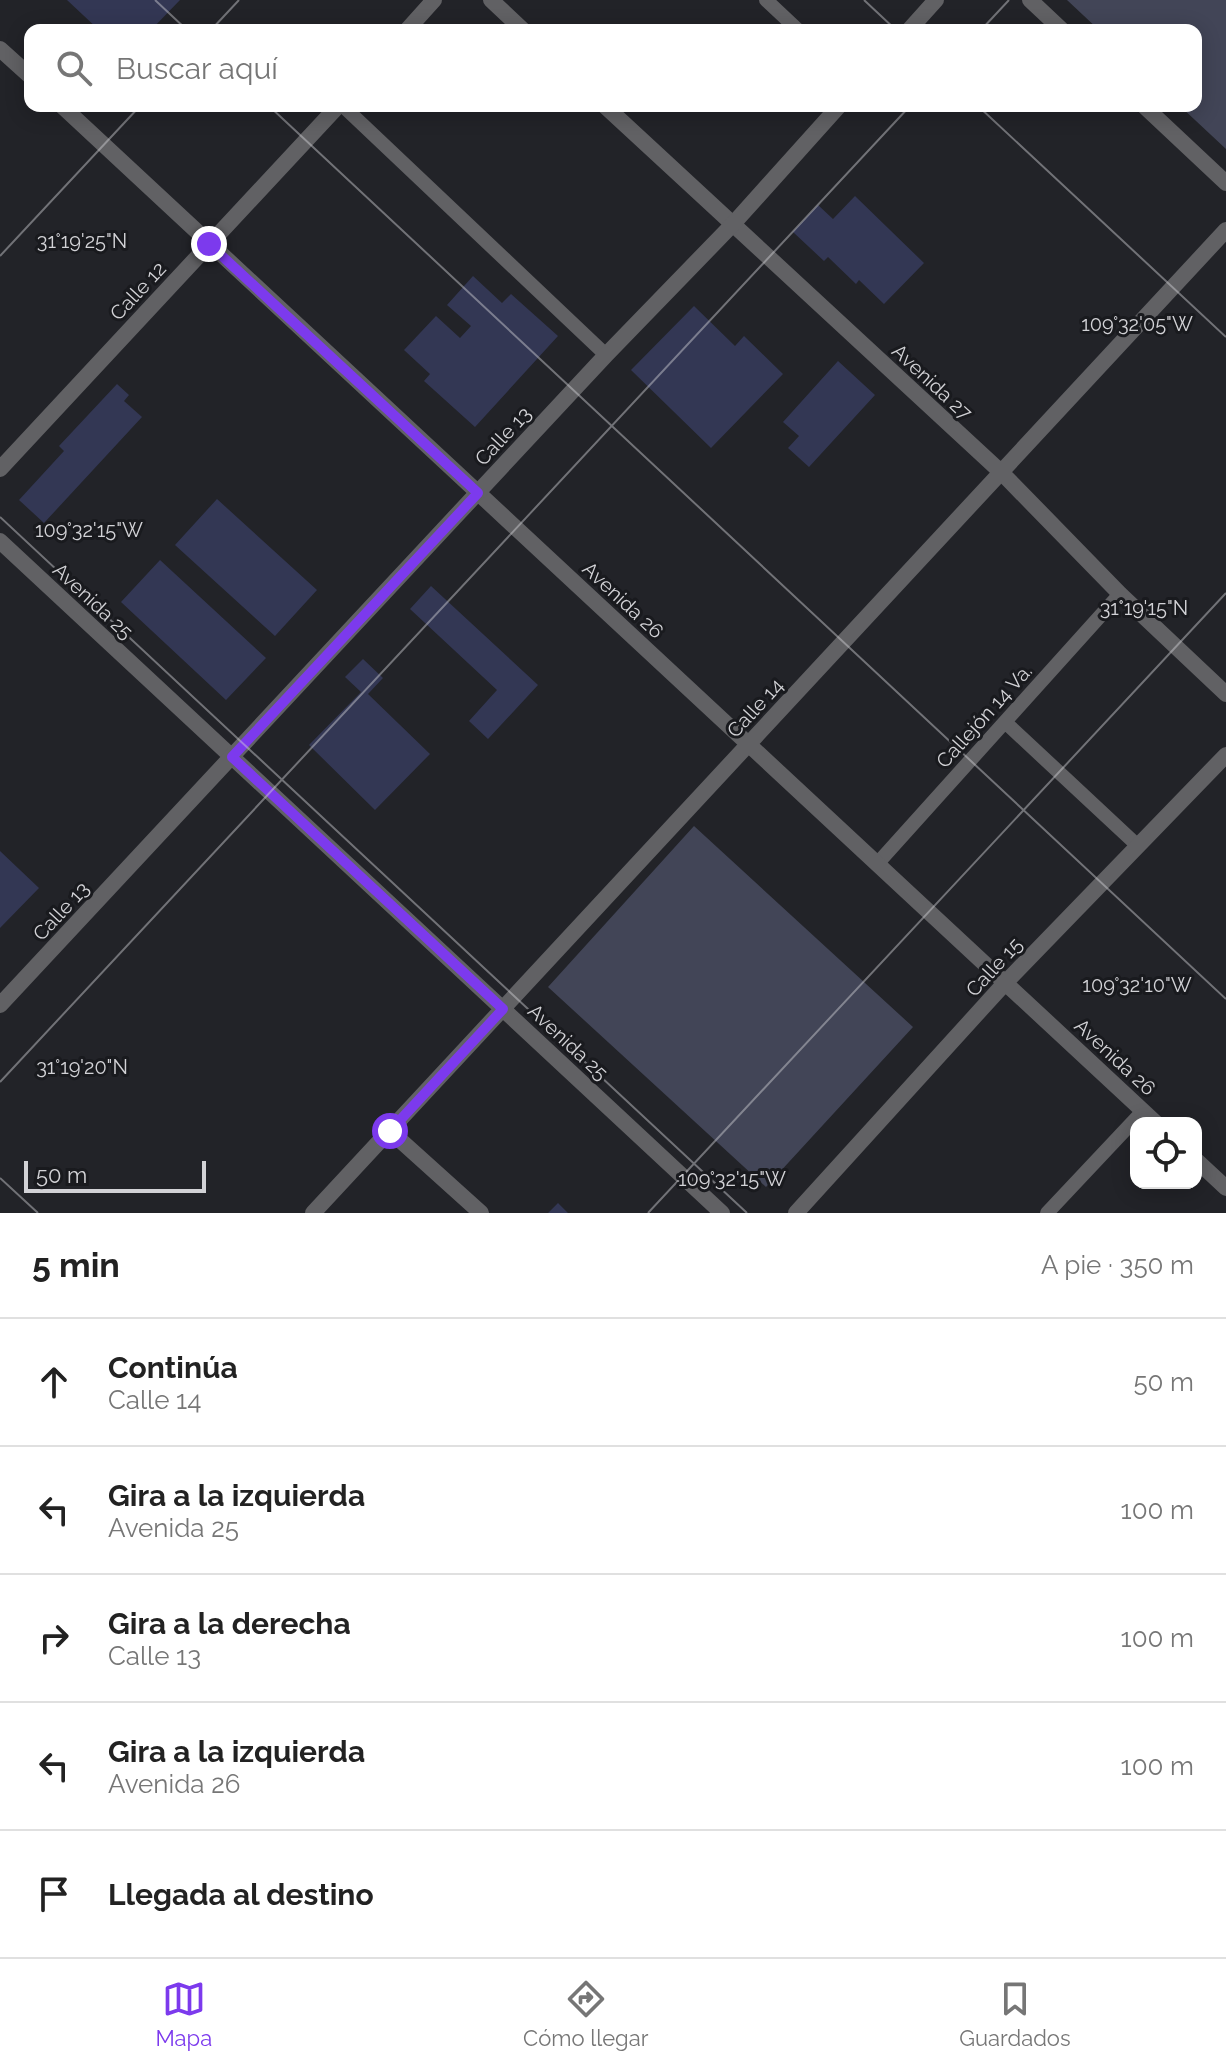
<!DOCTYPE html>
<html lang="es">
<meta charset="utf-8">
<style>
:root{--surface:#fff;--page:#f2f2f2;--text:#222;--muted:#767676;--line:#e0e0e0;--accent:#7c3aed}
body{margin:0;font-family:Raleway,sans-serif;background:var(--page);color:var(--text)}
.controls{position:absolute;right:24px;bottom:24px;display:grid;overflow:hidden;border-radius:16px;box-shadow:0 4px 20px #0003}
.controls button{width:72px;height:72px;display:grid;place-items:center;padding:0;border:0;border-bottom:2px solid var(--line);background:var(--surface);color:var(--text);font:40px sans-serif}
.scale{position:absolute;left:24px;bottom:20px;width:182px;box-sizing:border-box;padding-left:8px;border:4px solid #d2d2d6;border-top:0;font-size:22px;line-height:28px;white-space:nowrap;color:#d2d2d6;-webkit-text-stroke:6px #191a1e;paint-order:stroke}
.stop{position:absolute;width:24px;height:24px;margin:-18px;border:6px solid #7c3aed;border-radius:50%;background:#fff}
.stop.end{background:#7c3aed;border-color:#fff;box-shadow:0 2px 8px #0008}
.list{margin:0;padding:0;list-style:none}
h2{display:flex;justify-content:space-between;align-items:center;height:104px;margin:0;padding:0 32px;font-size:34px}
h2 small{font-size:26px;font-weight:400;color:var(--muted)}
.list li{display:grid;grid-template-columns:52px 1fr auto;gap:24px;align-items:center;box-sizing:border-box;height:128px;padding:0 32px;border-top:2px solid var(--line)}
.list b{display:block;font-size:30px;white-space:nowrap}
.list p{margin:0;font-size:26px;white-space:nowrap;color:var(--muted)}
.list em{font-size:26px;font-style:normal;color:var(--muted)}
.icon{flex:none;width:44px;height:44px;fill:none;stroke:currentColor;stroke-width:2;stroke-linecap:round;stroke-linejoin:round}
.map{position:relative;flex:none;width:1226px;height:1213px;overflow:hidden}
.search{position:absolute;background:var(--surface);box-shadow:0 4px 20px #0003;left:24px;right:24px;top:24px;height:88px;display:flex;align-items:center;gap:20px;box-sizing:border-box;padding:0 28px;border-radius:16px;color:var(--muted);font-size:30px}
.sheet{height:744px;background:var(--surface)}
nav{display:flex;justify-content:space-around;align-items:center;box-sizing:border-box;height:112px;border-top:2px solid var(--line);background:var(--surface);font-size:22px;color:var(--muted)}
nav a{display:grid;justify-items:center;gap:4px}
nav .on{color:var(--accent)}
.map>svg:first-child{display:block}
.green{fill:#424557}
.building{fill:#333754}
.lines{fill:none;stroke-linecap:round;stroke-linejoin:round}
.service{stroke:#616164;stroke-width:14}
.minor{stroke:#616164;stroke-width:16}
.tertiary{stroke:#616164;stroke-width:16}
.route{stroke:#7c3aed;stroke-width:10}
.ticks{fill:none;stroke:#d2d2d6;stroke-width:2;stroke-opacity:0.45}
.labels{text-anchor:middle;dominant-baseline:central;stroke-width:6;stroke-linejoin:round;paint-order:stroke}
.street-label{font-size:20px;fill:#d2d2d6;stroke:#191a1e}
.ticks-label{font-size:20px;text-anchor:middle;fill:#d2d2d6;stroke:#191a1e;stroke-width:6;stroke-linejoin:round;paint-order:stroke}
</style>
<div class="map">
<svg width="1226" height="1213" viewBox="0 0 1226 1213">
<rect width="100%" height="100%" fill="#222328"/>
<path class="green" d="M 1067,0 L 1226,0 L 1226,149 L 1180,106 L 1196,106 L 1196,30 L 1099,30 Z
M 694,826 L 913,1027 L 766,1187 L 548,987 Z"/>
<path class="building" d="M 67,0 L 180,0 L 151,30 L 99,30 Z
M 855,196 L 924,263 L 884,304 L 859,280 L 856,284 L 828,257 L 824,261 L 793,232 L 818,205 L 833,219 Z
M 473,276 L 502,303 L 511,294 L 558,336 L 475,427 L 424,381 L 430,374 L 404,350 L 436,316 L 460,338 L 471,326 L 447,305 Z
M 694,306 L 735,346 L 744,336 L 783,374 L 711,448 L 631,370 Z
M 838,361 L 875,395 L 809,467 L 788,448 L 799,436 L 783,422 Z
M 117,384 L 129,395 L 124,401 L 142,417 L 44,523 L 19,500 L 64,451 L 59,446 Z
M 217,499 L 317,590 L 275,636 L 175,545 Z
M 160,560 L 266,658 L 226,700 L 121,602 Z
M 431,586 L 538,685 L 488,739 L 469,721 L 497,690 L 410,609 Z
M 363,659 L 383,678 L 368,694 L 430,754 L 375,810 L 309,745 L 361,692 L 345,677 Z
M 0,851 L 39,888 L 0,928 Z
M 558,1203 L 568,1213 L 548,1213 Z"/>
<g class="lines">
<path class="service" d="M 766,0 L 798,30
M 343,106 L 606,355
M 1005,722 L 1138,846
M 877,864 L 1120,594
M 1047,1213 L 1143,1111"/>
<path class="minor" d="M 491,0 L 523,30
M 1030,0 L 1062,30
M 407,30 L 434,0
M 0,49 L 30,76
M 62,106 L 1156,1123
M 605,106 L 1001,472 L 1120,594 L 1226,694
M 1144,106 L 1226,183
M 0,469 L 338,106
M 0,541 L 722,1213
M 390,1131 L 481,1213
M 1196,1160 L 1226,1188
M 313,1213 L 1226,230
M 796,1213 L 1005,983 L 1226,755"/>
<path class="tertiary" d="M 909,30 L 936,0
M 0,1005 L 606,355 L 733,224 L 839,106"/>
</g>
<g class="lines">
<path class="route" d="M 209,244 L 478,493 L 232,757 L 503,1009 L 390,1131"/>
</g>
<path class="ticks" d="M 155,0 L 187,30M 864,0 L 896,30M 211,30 L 239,0M 981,30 L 1009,0M 269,106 L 1226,999M 978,106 L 1226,337M 0,256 L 140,106M 0,517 L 747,1213M 0,1082 L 910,106M 0,1178 L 38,1213M 648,1213 L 1226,593"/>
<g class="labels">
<g class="street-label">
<text transform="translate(138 291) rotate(-47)">Calle 12</text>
<text transform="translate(932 382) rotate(43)">Avenida 27</text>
<text transform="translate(503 436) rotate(-47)">Calle 13</text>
<text transform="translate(623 600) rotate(43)">Avenida 26</text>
<text transform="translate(93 601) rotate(43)">Avenida 25</text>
<text transform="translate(755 708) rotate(-47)">Calle 14</text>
<text transform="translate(984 716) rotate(-48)">Callejón 14 Va.</text>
<text transform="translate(61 911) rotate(-47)">Calle 13</text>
<text transform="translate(994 967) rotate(-47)">Calle 15</text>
<text transform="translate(568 1042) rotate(43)">Avenida 25</text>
<text transform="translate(1115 1057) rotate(43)">Avenida 26</text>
</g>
</g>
<g class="ticks-label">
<text x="82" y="248">31°19'25"N</text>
<text x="1137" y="331">109°32'05"W</text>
<text x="89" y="537">109°32'15"W</text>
<text x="1144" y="615">31°19'15"N</text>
<text x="1137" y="992">109°32'10"W</text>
<text x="82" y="1074">31°19'20"N</text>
<text x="732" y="1186">109°32'15"W</text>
</g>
</svg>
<div class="controls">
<button><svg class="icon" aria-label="locate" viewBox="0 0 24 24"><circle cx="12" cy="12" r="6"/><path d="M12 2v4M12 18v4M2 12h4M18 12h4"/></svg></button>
</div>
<div class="scale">50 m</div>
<div class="stop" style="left:390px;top:1131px"></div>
<div class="stop end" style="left:209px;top:244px"></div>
<div class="search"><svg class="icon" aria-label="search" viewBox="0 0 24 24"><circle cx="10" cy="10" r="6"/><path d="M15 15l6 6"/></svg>Buscar aquí</div>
</div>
<section class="sheet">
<h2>5 min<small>A pie · 350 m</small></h2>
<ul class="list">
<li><svg class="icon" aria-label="ahead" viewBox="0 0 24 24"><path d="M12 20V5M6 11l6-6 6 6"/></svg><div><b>Continúa</b><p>Calle 14</p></div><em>50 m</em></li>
<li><svg class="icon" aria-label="left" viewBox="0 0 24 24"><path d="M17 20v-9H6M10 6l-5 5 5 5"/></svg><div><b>Gira a la izquierda</b><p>Avenida 25</p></div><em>100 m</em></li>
<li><svg class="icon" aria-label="right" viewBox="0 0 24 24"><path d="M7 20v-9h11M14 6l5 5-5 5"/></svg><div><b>Gira a la derecha</b><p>Calle 13</p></div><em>100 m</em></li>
<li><svg class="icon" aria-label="left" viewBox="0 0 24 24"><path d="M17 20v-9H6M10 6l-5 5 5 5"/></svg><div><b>Gira a la izquierda</b><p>Avenida 26</p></div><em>100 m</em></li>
<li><svg class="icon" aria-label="arrive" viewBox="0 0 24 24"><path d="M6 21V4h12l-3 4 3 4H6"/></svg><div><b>Llegada al destino</b></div></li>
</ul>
</section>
<nav>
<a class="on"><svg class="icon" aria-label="map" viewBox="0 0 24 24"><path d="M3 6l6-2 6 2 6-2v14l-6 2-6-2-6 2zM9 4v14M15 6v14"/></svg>Mapa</a>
<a><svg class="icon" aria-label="directions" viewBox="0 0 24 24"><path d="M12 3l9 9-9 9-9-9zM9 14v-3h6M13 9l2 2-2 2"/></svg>Cómo llegar</a>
<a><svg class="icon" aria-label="saved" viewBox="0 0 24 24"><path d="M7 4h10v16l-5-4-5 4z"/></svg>Guardados</a>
</nav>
